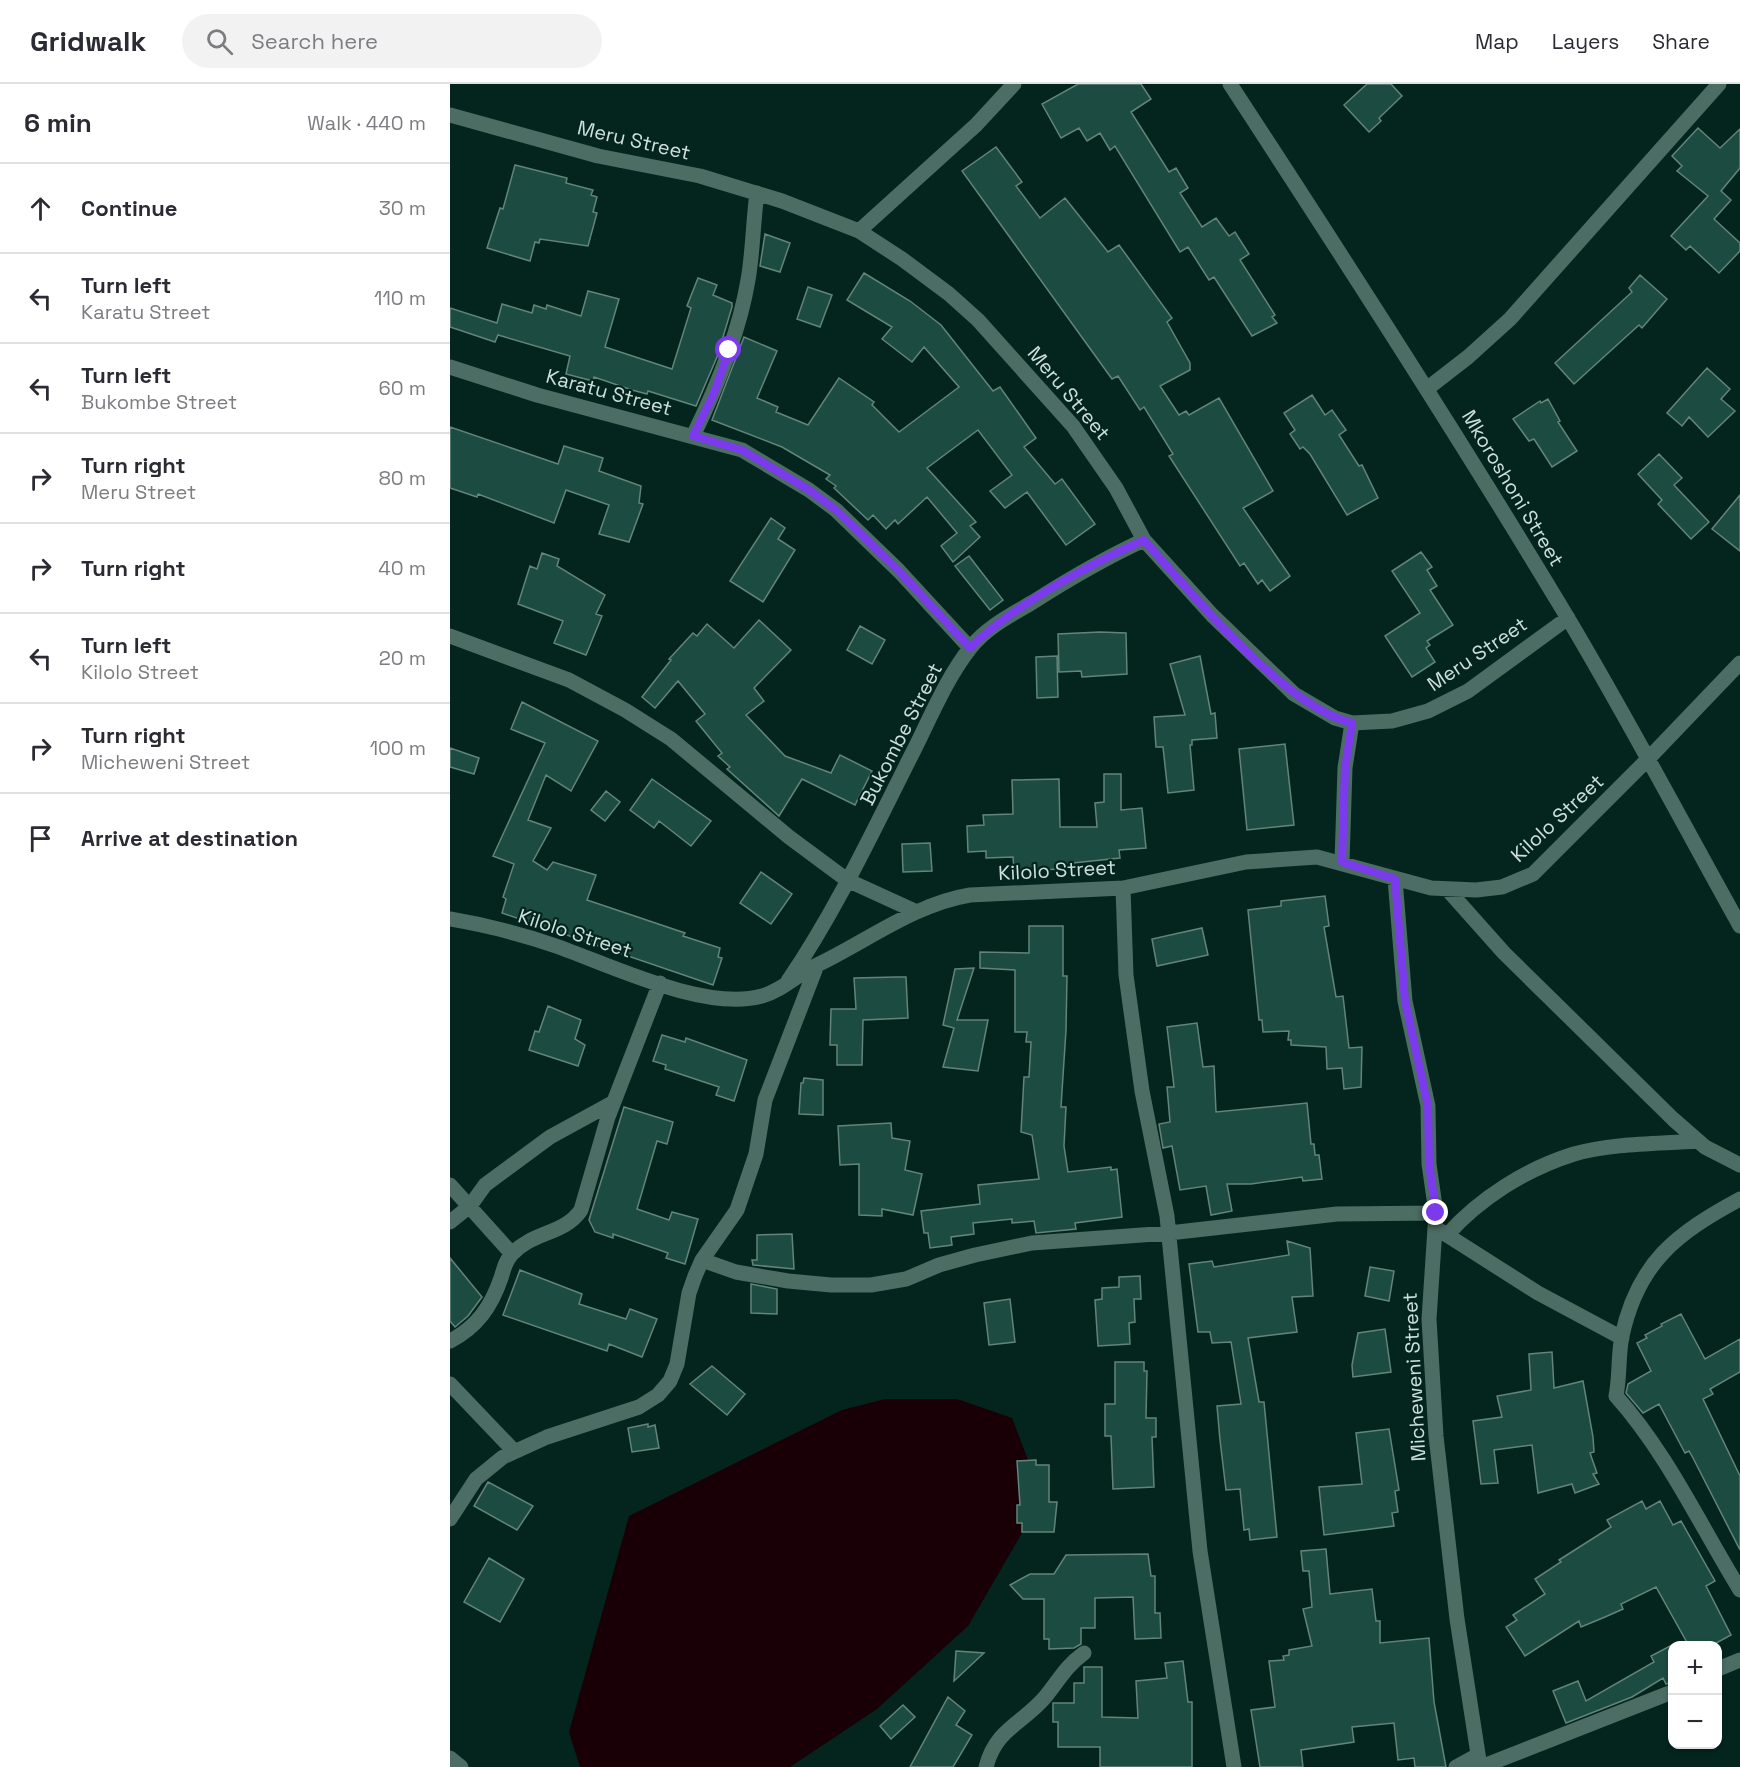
<!DOCTYPE html>
<meta charset="utf-8">
<style>
:root{--surface:#fff;--page:#f2f2f3;--text:#2b2b33;--muted:#7c7c81;--line:#e1e1e2}
body{margin:0;font-family:"Space Grotesk",sans-serif;background:var(--page);color:var(--text)}
.controls{position:absolute;right:18px;bottom:18px;display:grid;overflow:hidden;border-radius:12px;box-shadow:0 2px 4px #0004}
.controls button{width:54px;height:54px;display:grid;place-items:center;padding:0;border:0;border-bottom:2px solid var(--line);background:var(--surface);color:var(--text);font:30px sans-serif}
.stop{position:absolute;width:18px;height:18px;margin:-14px;border:4px solid #7c3aed;border-radius:50%;background:#fff}
.stop.end{background:#7c3aed;border-color:#fff;box-shadow:0 2px 6px #0008}
.list{margin:0;padding:0;list-style:none}
h2{display:flex;justify-content:space-between;align-items:center;height:78px;margin:0;padding:0 24px;font-size:26px}
h2 small{font-size:20px;font-weight:400;color:var(--muted)}
.list li{display:grid;grid-template-columns:39px 1fr auto;gap:18px;align-items:center;box-sizing:border-box;height:90px;padding:0 24px;border-top:2px solid var(--line)}
.list b{display:block;font-size:22px;white-space:nowrap}
.list p{margin:0;font-size:20px;white-space:nowrap;color:var(--muted)}
.list em{font-size:20px;font-style:normal;color:var(--muted)}
.icon{flex:none;width:33px;height:33px;fill:none;stroke:currentColor;stroke-width:2;stroke-linecap:round;stroke-linejoin:round}
.map{position:relative;flex:none;width:1290px;height:1683px;overflow:hidden}
header{display:flex;align-items:center;gap:36px;box-sizing:border-box;height:84px;padding:0 30px;background:var(--surface);border-bottom:2px solid var(--line)}
header strong{font-size:28px}
nav{display:flex;gap:33px;margin-inline-start:auto;font-size:21px}
.search{width:420px;height:54px;background:var(--page);display:flex;align-items:center;gap:15px;box-sizing:border-box;padding:0 21px;border-radius:33px;color:var(--muted);font-size:22px}
main{display:flex}
aside{flex:1;background:var(--surface)}
.map>svg:first-child{display:block}
.water{fill:#180006}
.building{fill:#1c4c41;stroke:#62847a;stroke-width:1.5}
.lines{fill:none;stroke-linecap:round;stroke-linejoin:round}
.minor{stroke:#4b6d63;stroke-width:15}
.route{stroke:#7c3aed;stroke-width:8}
.labels{text-anchor:middle;dominant-baseline:central;stroke-width:4.5;stroke-linejoin:round;paint-order:stroke}
.street-label{font-size:20px;fill:#cee0db;stroke:#04251e}
</style>
<header>
<strong>Gridwalk</strong>
<div class="search"><svg class="icon" aria-label="search" viewBox="0 0 24 24"><circle cx="10" cy="10" r="6"/><path d="M15 15l6 6"/></svg>Search here</div>
<nav><a>Map</a><a>Layers</a><a>Share</a></nav>
</header>
<main>
<aside>
<h2>6 min<small>Walk · 440 m</small></h2>
<ul class="list">
<li><svg class="icon" aria-label="ahead" viewBox="0 0 24 24"><path d="M12 20V5M6 11l6-6 6 6"/></svg><div><b>Continue</b></div><em>30 m</em></li>
<li><svg class="icon" aria-label="left" viewBox="0 0 24 24"><path d="M17 20v-9H6M10 6l-5 5 5 5"/></svg><div><b>Turn left</b><p>Karatu Street</p></div><em>110 m</em></li>
<li><svg class="icon" aria-label="left" viewBox="0 0 24 24"><path d="M17 20v-9H6M10 6l-5 5 5 5"/></svg><div><b>Turn left</b><p>Bukombe Street</p></div><em>60 m</em></li>
<li><svg class="icon" aria-label="right" viewBox="0 0 24 24"><path d="M7 20v-9h11M14 6l5 5-5 5"/></svg><div><b>Turn right</b><p>Meru Street</p></div><em>80 m</em></li>
<li><svg class="icon" aria-label="right" viewBox="0 0 24 24"><path d="M7 20v-9h11M14 6l5 5-5 5"/></svg><div><b>Turn right</b></div><em>40 m</em></li>
<li><svg class="icon" aria-label="left" viewBox="0 0 24 24"><path d="M17 20v-9H6M10 6l-5 5 5 5"/></svg><div><b>Turn left</b><p>Kilolo Street</p></div><em>20 m</em></li>
<li><svg class="icon" aria-label="right" viewBox="0 0 24 24"><path d="M7 20v-9h11M14 6l5 5-5 5"/></svg><div><b>Turn right</b><p>Micheweni Street</p></div><em>100 m</em></li>
<li><svg class="icon" aria-label="arrive" viewBox="0 0 24 24"><path d="M6 21V4h12l-3 4 3 4H6"/></svg><div><b>Arrive at destination</b></div></li>
</ul>
</aside>
<div class="map">
<svg width="1290" height="1683" viewBox="0 0 1290 1683">
<rect width="100%" height="100%" fill="#04251e"/>
<path class="water" d="M 435,1315 L 507,1315 L 562,1334 L 582,1386 L 582,1432 L 518,1542 L 427,1625 L 340,1683 L 130,1683 L 119,1648 L 179,1432 L 392,1326 Z"/>
<path class="building" d="M 628,0 L 691,0 L 701,15 L 681,28 L 719,88 L 726,84 L 738,104 L 730,109 L 752,143 L 766,134 L 779,152 L 785,148 L 799,170 L 790,176 L 825,231 L 822,233 L 827,239 L 802,252 L 764,193 L 759,196 L 738,163 L 730,168 L 665,62 L 660,66 L 650,49 L 637,57 L 629,44 L 611,54 L 592,20 Z
M 917,0 L 941,0 L 952,12 L 929,34 L 931,37 L 919,48 L 894,21 Z
M 1248,44 L 1270,64 L 1290,45 L 1290,84 L 1271,107 L 1281,116 L 1264,135 L 1290,159 L 1290,167 L 1269,189 L 1240,162 L 1236,166 L 1221,152 L 1258,112 L 1227,87 L 1232,82 L 1222,72 Z
M 546,63 L 572,98 L 566,102 L 590,134 L 615,114 L 658,168 L 669,161 L 722,234 L 717,238 L 740,279 L 740,286 L 710,302 L 729,331 L 736,327 L 739,331 L 769,314 L 823,407 L 793,424 L 840,492 L 820,507 L 812,496 L 808,500 L 794,479 L 790,482 L 719,372 L 723,370 L 694,323 L 690,326 L 668,292 L 662,295 L 512,87 Z
M 65,81 L 117,94 L 116,99 L 143,106 L 141,111 L 147,113 L 143,128 L 147,129 L 138,162 L 90,155 L 89,159 L 85,158 L 80,177 L 37,164 L 50,124 L 53,125 Z
M 315,150 L 340,159 L 330,188 L 310,182 Z
M 414,189 L 460,217 L 491,241 L 543,307 L 550,303 L 586,354 L 574,363 L 605,400 L 612,395 L 645,440 L 616,461 L 577,408 L 555,424 L 540,407 L 562,391 L 528,346 L 477,384 L 526,438 L 520,442 L 530,453 L 503,478 L 491,462 L 507,449 L 477,413 L 448,440 L 445,436 L 436,445 L 423,431 L 418,436 L 384,404 L 386,402 L 376,395 L 380,391 L 332,363 L 262,336 L 294,253 L 327,267 L 307,314 L 328,323 L 326,328 L 358,341 L 389,294 L 424,318 L 422,321 L 449,348 L 509,303 L 474,263 L 462,278 L 432,255 L 442,243 L 397,216 Z
M 1190,191 L 1217,215 L 1192,244 L 1189,241 L 1124,300 L 1105,279 L 1182,208 L 1179,204 Z
M 248,194 L 267,201 L 263,211 L 282,219 L 282,223 L 267,273 L 246,322 L 198,307 L 197,310 L 182,306 L 144,293 L 143,297 L 116,290 L 120,272 L 48,251 L 45,258 L 0,243 L 0,224 L 47,239 L 52,220 L 82,229 L 84,221 L 96,225 L 97,221 L 131,232 L 138,207 L 169,215 L 155,263 L 222,285 L 241,224 L 237,222 Z
M 358,203 L 382,211 L 370,243 L 347,235 Z
M 1257,284 L 1280,305 L 1271,315 L 1285,327 L 1258,353 L 1239,333 L 1232,342 L 1217,329 Z
M 862,311 L 875,331 L 882,326 L 896,346 L 889,351 L 909,382 L 912,381 L 928,414 L 897,431 L 860,370 L 853,363 L 850,365 L 840,350 L 845,346 L 834,329 Z
M 1098,315 L 1110,337 L 1108,338 L 1127,367 L 1102,383 L 1084,355 L 1079,357 L 1063,335 L 1090,317 L 1091,319 Z
M 0,343 L 108,380 L 114,362 L 153,374 L 149,387 L 191,402 L 189,419 L 193,420 L 179,458 L 149,450 L 159,421 L 116,406 L 104,439 L 28,410 L 27,413 L 0,404 Z
M 1209,370 L 1232,394 L 1224,401 L 1259,438 L 1241,455 L 1208,420 L 1212,416 L 1188,390 Z
M 1290,411 L 1290,467 L 1262,445 Z
M 321,434 L 335,444 L 328,455 L 345,466 L 313,518 L 280,497 Z
M 971,468 L 982,483 L 977,486 L 987,502 L 980,506 L 1003,541 L 977,557 L 980,561 L 976,564 L 985,578 L 962,593 L 935,552 L 970,529 L 942,487 Z
M 92,469 L 109,475 L 107,482 L 155,511 L 146,530 L 152,532 L 136,571 L 104,559 L 113,537 L 68,520 L 80,482 L 87,485 Z
M 519,472 L 553,516 L 540,526 L 505,482 Z
M 309,536 L 341,566 L 304,604 L 314,617 L 296,631 L 335,672 L 381,689 L 390,671 L 422,687 L 405,721 L 352,695 L 329,732 L 277,685 L 280,683 L 268,672 L 272,669 L 246,637 L 255,630 L 228,597 L 205,624 L 192,613 L 221,576 L 219,575 L 243,549 L 247,552 L 257,540 L 284,564 Z
M 410,542 L 435,556 L 422,580 L 397,566 Z
M 650,548 L 676,549 L 677,590 L 632,593 L 631,587 L 609,588 L 608,550 Z
M 607,572 L 608,613 L 587,614 L 586,573 Z
M 750,572 L 761,630 L 765,629 L 767,654 L 742,656 L 742,661 L 740,661 L 744,706 L 718,709 L 713,663 L 706,663 L 704,633 L 735,631 L 720,580 Z
M 72,618 L 148,657 L 121,707 L 96,691 L 78,736 L 101,744 L 83,777 L 97,786 L 103,778 L 146,791 L 137,816 L 235,849 L 233,852 L 270,864 L 268,873 L 272,874 L 263,901 L 52,829 L 56,815 L 53,813 L 64,780 L 43,772 L 95,659 L 61,645 Z
M 835,660 L 844,741 L 797,746 L 789,665 Z
M 0,664 L 29,674 L 24,690 L 0,683 Z
M 654,690 L 671,690 L 671,726 L 692,724 L 696,764 L 669,766 L 670,774 L 623,779 L 623,784 L 564,788 L 563,773 L 536,774 L 536,767 L 518,768 L 517,742 L 534,741 L 533,731 L 563,730 L 562,696 L 609,695 L 610,743 L 647,743 L 645,719 L 654,718 Z
M 202,695 L 261,737 L 241,762 L 209,737 L 204,744 L 180,726 Z
M 156,707 L 170,718 L 155,737 L 141,726 Z
M 480,759 L 482,787 L 453,788 L 452,760 Z
M 311,788 L 342,810 L 321,840 L 290,819 Z
M 875,812 L 879,842 L 874,843 L 886,913 L 893,912 L 899,964 L 912,963 L 911,1003 L 894,1005 L 892,984 L 877,985 L 876,963 L 841,961 L 841,956 L 838,956 L 839,947 L 813,948 L 812,936 L 809,936 L 798,826 L 831,822 L 831,817 Z
M 579,842 L 613,842 L 613,892 L 617,892 L 616,946 L 611,1023 L 616,1023 L 614,1062 L 618,1088 L 661,1083 L 661,1086 L 667,1085 L 672,1133 L 625,1139 L 626,1145 L 586,1149 L 584,1137 L 562,1139 L 562,1135 L 523,1139 L 524,1150 L 501,1153 L 502,1161 L 480,1164 L 478,1149 L 474,1149 L 471,1127 L 530,1120 L 528,1101 L 589,1095 L 582,1051 L 571,1048 L 574,993 L 579,993 L 581,958 L 576,958 L 577,948 L 565,948 L 565,886 L 530,884 L 530,868 L 579,869 Z
M 752,844 L 758,871 L 707,882 L 702,855 Z
M 524,884 L 507,936 L 538,936 L 528,987 L 493,983 L 504,944 L 493,941 L 505,885 Z
M 446,893 L 456,893 L 458,934 L 413,936 L 412,981 L 387,981 L 387,961 L 380,961 L 381,925 L 406,925 L 404,894 Z
M 98,922 L 131,936 L 125,955 L 135,961 L 128,982 L 79,966 L 85,947 L 89,948 Z
M 747,939 L 753,983 L 764,982 L 766,1028 L 857,1019 L 861,1060 L 864,1060 L 865,1071 L 869,1071 L 872,1095 L 853,1097 L 852,1093 L 801,1100 L 777,1100 L 782,1127 L 761,1131 L 756,1102 L 730,1106 L 722,1062 L 713,1064 L 709,1040 L 720,1038 L 717,1003 L 724,1003 L 717,943 Z
M 212,951 L 235,958 L 236,954 L 297,976 L 284,1017 L 266,1011 L 269,1003 L 215,985 L 216,981 L 203,977 Z
M 354,994 L 373,996 L 373,1031 L 349,1030 L 351,999 L 353,999 Z
M 174,1023 L 223,1038 L 217,1060 L 207,1057 L 187,1125 L 219,1136 L 222,1128 L 248,1135 L 235,1180 L 216,1174 L 218,1169 L 163,1150 L 163,1154 L 145,1148 L 139,1136 Z
M 441,1039 L 442,1054 L 460,1057 L 455,1086 L 472,1090 L 463,1131 L 432,1125 L 432,1132 L 409,1131 L 409,1080 L 390,1081 L 388,1042 Z
M 342,1150 L 344,1185 L 303,1181 L 302,1176 L 307,1176 L 307,1151 Z
M 837,1157 L 860,1164 L 863,1212 L 842,1213 L 847,1248 L 798,1254 L 809,1318 L 814,1318 L 827,1453 L 800,1456 L 799,1445 L 794,1446 L 790,1405 L 776,1406 L 770,1356 L 767,1322 L 791,1320 L 781,1258 L 762,1259 L 760,1248 L 748,1248 L 739,1180 L 762,1177 L 764,1183 L 839,1171 Z
M 0,1174 L 32,1213 L 18,1232 L 5,1243 L 0,1237 Z
M 920,1183 L 944,1187 L 939,1217 L 915,1212 Z
M 70,1186 L 132,1210 L 129,1220 L 176,1235 L 180,1225 L 207,1235 L 192,1273 L 159,1260 L 157,1267 L 53,1231 Z
M 690,1192 L 691,1215 L 684,1215 L 685,1238 L 679,1239 L 680,1260 L 648,1262 L 645,1216 L 652,1215 L 652,1204 L 669,1203 L 669,1193 Z
M 301,1200 L 327,1205 L 327,1230 L 301,1229 Z
M 560,1215 L 565,1258 L 539,1261 L 534,1219 Z
M 1231,1230 L 1255,1275 L 1290,1255 L 1290,1288 L 1260,1305 L 1263,1310 L 1253,1315 L 1290,1392 L 1290,1466 L 1243,1374 L 1239,1367 L 1235,1369 L 1209,1320 L 1193,1329 L 1176,1309 L 1178,1300 L 1201,1287 L 1187,1259 L 1197,1254 L 1195,1251 L 1212,1242 L 1211,1240 Z
M 935,1245 L 941,1288 L 903,1293 L 902,1281 L 908,1249 Z
M 1102,1268 L 1104,1304 L 1133,1297 L 1143,1353 L 1144,1368 L 1140,1369 L 1147,1389 L 1143,1390 L 1149,1400 L 1125,1409 L 1122,1400 L 1088,1409 L 1082,1361 L 1044,1366 L 1048,1399 L 1031,1400 L 1023,1337 L 1052,1333 L 1047,1312 L 1081,1306 L 1079,1270 Z
M 665,1278 L 694,1278 L 694,1287 L 697,1287 L 696,1334 L 706,1334 L 706,1353 L 702,1353 L 704,1403 L 663,1405 L 661,1352 L 655,1352 L 655,1320 L 665,1320 Z
M 262,1282 L 295,1310 L 277,1331 L 240,1300 Z
M 198,1340 L 198,1343 L 205,1341 L 209,1364 L 182,1368 L 178,1344 Z
M 939,1345 L 949,1406 L 945,1407 L 948,1428 L 942,1429 L 944,1442 L 874,1451 L 869,1403 L 912,1400 L 906,1349 Z
M 586,1376 L 586,1381 L 599,1381 L 599,1418 L 607,1418 L 604,1448 L 572,1448 L 572,1439 L 567,1439 L 567,1421 L 570,1421 L 567,1377 Z
M 38,1398 L 83,1422 L 67,1446 L 24,1422 Z
M 1192,1417 L 1196,1425 L 1210,1417 L 1223,1441 L 1231,1437 L 1265,1497 L 1256,1502 L 1281,1551 L 1261,1562 L 1239,1562 L 1206,1503 L 1171,1520 L 1173,1525 L 1155,1533 L 1131,1543 L 1129,1537 L 1075,1572 L 1056,1543 L 1067,1536 L 1063,1531 L 1095,1510 L 1085,1495 L 1111,1478 L 1109,1476 L 1161,1443 L 1157,1436 Z
M 876,1465 L 880,1510 L 922,1505 L 926,1537 L 930,1537 L 930,1559 L 979,1554 L 984,1618 L 996,1683 L 965,1683 L 964,1674 L 948,1676 L 944,1639 L 902,1643 L 904,1658 L 851,1666 L 853,1683 L 810,1683 L 801,1626 L 825,1623 L 819,1577 L 834,1576 L 833,1572 L 839,1571 L 839,1566 L 862,1562 L 853,1525 L 862,1523 L 859,1487 L 853,1487 L 851,1467 Z
M 698,1470 L 701,1492 L 705,1492 L 705,1529 L 710,1529 L 711,1554 L 685,1555 L 683,1513 L 645,1514 L 645,1544 L 631,1544 L 631,1560 L 624,1564 L 599,1565 L 599,1555 L 594,1555 L 594,1515 L 573,1515 L 560,1501 L 580,1490 L 604,1490 L 616,1471 Z
M 39,1474 L 74,1495 L 50,1538 L 14,1518 Z
M 1222,1561 L 1222,1598 L 1216,1600 L 1213,1594 L 1182,1613 L 1116,1639 L 1103,1607 L 1128,1597 L 1136,1617 L 1204,1578 L 1201,1572 Z
M 506,1567 L 534,1569 L 504,1597 Z
M 733,1577 L 738,1618 L 742,1618 L 742,1683 L 650,1683 L 650,1663 L 608,1663 L 608,1638 L 603,1638 L 603,1619 L 624,1619 L 624,1599 L 634,1599 L 634,1583 L 652,1583 L 652,1633 L 688,1634 L 686,1597 L 717,1594 L 715,1579 Z
M 498,1613 L 515,1627 L 506,1641 L 522,1651 L 503,1683 L 460,1683 Z
M 453,1621 L 465,1633 L 441,1655 L 430,1642 Z"/>
<g class="lines">
<path class="minor" d="M 780,0 C 895,176 1008,351 1116,531 C 1177,633 1232,738 1290,842
M 0,31 L 148,72 L 250,92 L 332,117 L 409,147 L 452,175 L 499,210 L 528,236 L 623,342 L 666,404 L 694,456 L 762,531 L 844,610 L 885,634 L 902,639 L 942,637 L 978,627 L 1018,607 L 1118,534
M 409,147 L 526,41 L 564,0
M 0,283 L 87,311 L 292,366 L 359,406 L 386,426 L 449,487 L 520,564
M 978,304 L 1018,273 L 1060,235 L 1269,0
M 243,352 C 267,303 289,250 298,196 C 303,168 303,138 307,109
M 0,552 L 119,596 L 175,626 L 221,655 L 339,753 L 397,796 L 467,828
M 892,778 L 895,684 L 902,639
M 945,795 L 955,917 L 978,1022 L 979,1080 L 986,1129 L 979,1235 L 986,1352 L 1007,1535 L 1030,1683
M 673,804 L 676,891 L 692,1007 L 717,1132 L 750,1467 L 784,1683
M 997,805 L 1054,869 L 1223,1035 L 1255,1063 L 1290,1081
M 0,835 C 35,841 72,850 106,862 C 160,881 255,928 312,912 C 333,906 348,890 367,881 C 417,857 465,820 520,811 L 673,804 L 796,778 L 867,773 L 981,804 L 1026,806 L 1052,803 L 1083,790 L 1197,676 L 1290,579
M 338,897 C 387,825 424,745 464,666 C 481,632 497,593 521,563 C 537,543 561,531 583,518 C 619,495 655,474 694,456
M 0,1101 L 62,1170
M 1290,1115 C 1227,1149 1188,1178 1172,1252 C 1168,1271 1170,1292 1166,1312 C 1217,1369 1250,1441 1290,1506
M 0,1138 L 20,1122 L 35,1101 L 100,1053 L 164,1018
M 989,1146 L 1088,1209 L 1172,1254
M 997,1151 C 1030,1114 1076,1085 1124,1070 C 1163,1059 1208,1060 1248,1057
M 252,1176 L 286,1188 L 338,1197 L 381,1201 L 421,1201 L 456,1195 L 489,1181 L 525,1171 L 582,1159 L 719,1149 L 887,1130 L 986,1129
M 0,1257 C 27,1243 41,1223 51,1194 C 54,1185 55,1177 62,1170 C 83,1147 114,1151 131,1126 L 158,1033 L 210,899
M 0,1300 L 64,1367
M 0,1435 L 26,1395 L 53,1373 L 97,1353 L 189,1323 L 208,1311 L 220,1297 L 227,1280 L 239,1209 L 245,1192 L 252,1176 L 287,1126 L 306,1070 L 315,1016 L 367,881
M 1268,1585 L 1290,1576
M 0,1674 L 11,1683
M 536,1683 C 546,1644 574,1639 596,1612 C 610,1595 614,1584 634,1569
M 1006,1683 L 1028,1671
M 1031,1683 L 1222,1608"/>
</g>
<g class="lines">
<path class="route" d="M 279,266 L 264,309 L 243,352 L 292,366 L 359,406 L 386,426 L 449,487 L 520,564 C 562,522 640,480 694,456 C 742,510 833,622 902,639 L 895,684 L 892,778 L 945,795 L 955,917 L 978,1022 L 979,1080 L 986,1129"/>
</g>
<g class="labels">
<g class="street-label">
<text transform="translate(184 56) rotate(13)">Meru Street</text>
<text transform="translate(159 308) rotate(15)">Karatu Street</text>
<text transform="translate(619 309) rotate(50)">Meru Street</text>
<text transform="translate(1063 404) rotate(59)">Mkoroshoni Street</text>
<text transform="translate(1027 570) rotate(-34)">Meru Street</text>
<text transform="translate(451 650) rotate(-63)">Bukombe Street</text>
<text transform="translate(1107 734) rotate(-43)">Kilolo Street</text>
<text transform="translate(607 786) rotate(-3)">Kilolo Street</text>
<text transform="translate(125 849) rotate(18)">Kilolo Street</text>
<text transform="translate(964 1293) rotate(-93)">Micheweni Street</text>
</g>
</g>
</svg>
<div class="controls">
<button>+</button>
<button>−</button>
</div>
<div class="stop" style="left:279px;top:266px"></div>
<div class="stop end" style="left:986px;top:1129px"></div>
</div>
</main>
